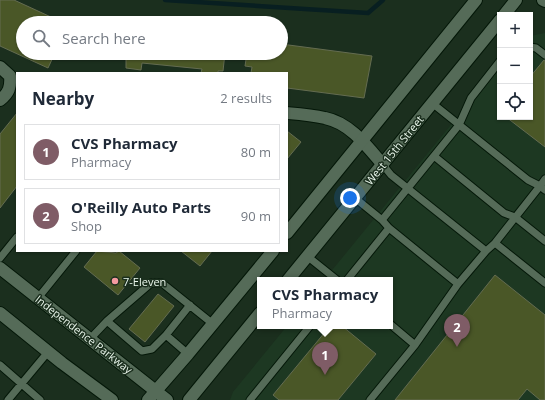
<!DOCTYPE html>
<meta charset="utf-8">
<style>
:root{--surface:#fff;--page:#f2f2f3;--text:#1f2937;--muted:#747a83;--line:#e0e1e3;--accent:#7f5c66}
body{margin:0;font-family:"Open Sans",sans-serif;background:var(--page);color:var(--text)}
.controls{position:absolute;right:12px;top:12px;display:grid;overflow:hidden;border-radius:0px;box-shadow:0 1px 3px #0004}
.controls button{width:36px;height:36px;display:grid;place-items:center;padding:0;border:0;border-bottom:1px solid var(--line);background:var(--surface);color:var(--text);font:20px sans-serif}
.you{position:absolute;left:350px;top:198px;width:14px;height:14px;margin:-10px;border:3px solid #fff;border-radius:50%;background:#1a73e8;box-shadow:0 0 0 6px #1a73e833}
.badge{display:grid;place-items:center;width:26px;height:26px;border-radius:50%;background:var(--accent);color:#fff;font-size:13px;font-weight:700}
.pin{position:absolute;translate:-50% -33px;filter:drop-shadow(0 1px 2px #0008)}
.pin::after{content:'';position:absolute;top:21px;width:14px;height:12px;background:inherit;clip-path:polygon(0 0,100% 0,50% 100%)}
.popup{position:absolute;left:257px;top:277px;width:136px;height:52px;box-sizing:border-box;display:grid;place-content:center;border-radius:0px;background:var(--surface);filter:drop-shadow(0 1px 3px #0005);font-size:13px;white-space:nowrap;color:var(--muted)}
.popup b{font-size:15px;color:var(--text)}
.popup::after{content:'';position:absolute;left:50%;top:100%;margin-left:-8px;border:8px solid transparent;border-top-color:var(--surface)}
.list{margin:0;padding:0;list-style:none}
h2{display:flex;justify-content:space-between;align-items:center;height:52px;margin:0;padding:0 16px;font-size:17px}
h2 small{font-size:13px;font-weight:400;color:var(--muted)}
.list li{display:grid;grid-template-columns:26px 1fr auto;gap:12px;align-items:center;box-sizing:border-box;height:56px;margin:0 8px 8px;padding:0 8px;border:1px solid var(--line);border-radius:0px}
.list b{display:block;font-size:15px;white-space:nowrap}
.list p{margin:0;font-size:13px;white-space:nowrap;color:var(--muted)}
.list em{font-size:13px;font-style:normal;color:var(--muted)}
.icon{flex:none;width:22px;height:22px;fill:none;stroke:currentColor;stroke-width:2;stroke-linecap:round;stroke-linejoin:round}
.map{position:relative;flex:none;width:545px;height:400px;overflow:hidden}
.search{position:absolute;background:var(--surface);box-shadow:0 1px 3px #0004;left:16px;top:16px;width:272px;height:44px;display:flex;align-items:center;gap:10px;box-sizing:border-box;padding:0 14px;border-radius:22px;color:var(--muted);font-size:15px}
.panel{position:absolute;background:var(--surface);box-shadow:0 1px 3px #0004;left:16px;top:72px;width:272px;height:180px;border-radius:0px}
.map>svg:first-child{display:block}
.built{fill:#1d3822}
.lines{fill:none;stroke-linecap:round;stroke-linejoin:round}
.stream{stroke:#081f21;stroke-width:4.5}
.building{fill:#4a5727;stroke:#646c51}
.service-casing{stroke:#041708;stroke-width:9}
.minor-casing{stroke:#041708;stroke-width:14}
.secondary-casing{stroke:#041708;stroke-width:14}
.service{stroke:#556b58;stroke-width:7}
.minor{stroke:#556b58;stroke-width:12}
.secondary{stroke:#556b58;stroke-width:12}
.poi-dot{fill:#f49a9f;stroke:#1b2f1e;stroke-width:1.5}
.labels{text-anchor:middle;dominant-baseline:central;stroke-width:3;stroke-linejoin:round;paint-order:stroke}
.street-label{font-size:11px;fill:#e9f6eb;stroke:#1b2f1e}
.poi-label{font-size:11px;fill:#e9f6eb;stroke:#1b2f1e;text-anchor:start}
</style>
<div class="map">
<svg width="545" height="400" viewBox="0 0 545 400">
<rect width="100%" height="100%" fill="#1b2f1e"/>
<path class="built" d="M 545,33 L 545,400 L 230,400 L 233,392 L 287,326 L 390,326 L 390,280 L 324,280 L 500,65 L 500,117 L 530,117 L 530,36 Z"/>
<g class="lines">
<path class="stream" d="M 165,0 L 368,13 L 383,0"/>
</g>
<path class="building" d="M 0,0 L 14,0 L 64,23 L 23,23 L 23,53 L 55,53 L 48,68 L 0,46 Z
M 281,44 L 372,56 L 364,98 L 287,88 L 287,73 L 251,73 L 252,67 L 245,66 L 247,53 L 281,53 Z
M 126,53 L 225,53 L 223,71 L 218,71 L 218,73 L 201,73 L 202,69 L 142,63 L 141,70 L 126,68 Z
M 544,60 L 545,60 L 545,147 L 506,117 L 530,117 L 530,77 Z
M 17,113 L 17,186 L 0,208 L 0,134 Z
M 287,131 L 301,142 L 287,159 Z
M 97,251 L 116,253 L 119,251 L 140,268 L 118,295 L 84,267 Z
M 181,251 L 212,251 L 200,266 Z
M 495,275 L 545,315 L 545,400 L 540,400 L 527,389 L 518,400 L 395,400 Z
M 158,294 L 174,306 L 145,342 L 129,329 Z
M 330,326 L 342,326 L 376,354 L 338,400 L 279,400 L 273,395 Z"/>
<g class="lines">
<defs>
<path id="service" d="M 530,47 L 536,48 L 545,55
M 432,103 L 528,180 L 540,186 L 545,179
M 434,156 L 504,213 L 515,217 L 545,241
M 355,198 L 382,220 L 389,228 L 458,284 L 486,251 L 391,175 L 383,165
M 382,220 L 459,125 L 471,98 L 500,61
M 495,243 L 545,283
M 486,251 L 495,243 L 540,186 L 545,190
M 307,256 L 337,280
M 0,258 L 17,237
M 347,280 L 389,228
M 38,298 L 76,251
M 107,321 L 142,351 L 152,349 L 166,335
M 90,339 L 107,321 L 151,283 L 162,283 L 213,324
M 415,345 L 458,284
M 188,354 L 166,335 L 190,305
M 0,365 L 40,400
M 8,400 L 48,352
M 250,400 L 310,326
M 370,400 L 415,345 L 390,324"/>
<path id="minor" d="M 543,0 L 545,1
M 0,67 L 10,76 C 11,87 9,93 0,100
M 287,113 C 299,114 312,115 325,118 C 350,123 367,146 383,165"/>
<path id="secondary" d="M 504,15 L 516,0
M 287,233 L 476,0
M 0,268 L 167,400
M 288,280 L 500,20
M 0,313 L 62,363 L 112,400
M 148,400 L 188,354 L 273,251
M 189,400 L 260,313"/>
</defs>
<use href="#service" class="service-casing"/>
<use href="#minor" class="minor-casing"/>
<use href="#secondary" class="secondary-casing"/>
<use href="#service" class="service"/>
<use href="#minor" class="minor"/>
<use href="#secondary" class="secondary"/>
</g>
<circle class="poi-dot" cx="115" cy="281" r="4"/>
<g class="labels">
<g class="street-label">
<text transform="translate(394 150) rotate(-51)">West 15th Street</text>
<text transform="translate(84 334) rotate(38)">Independence Parkway</text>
</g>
<g class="poi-label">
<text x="123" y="281">7-Eleven</text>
</g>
</g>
</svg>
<div class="controls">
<button>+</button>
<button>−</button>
<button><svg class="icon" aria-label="locate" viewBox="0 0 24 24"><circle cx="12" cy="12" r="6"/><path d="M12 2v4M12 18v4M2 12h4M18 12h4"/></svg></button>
</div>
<div class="you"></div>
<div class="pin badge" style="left:325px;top:375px">1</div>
<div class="popup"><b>CVS Pharmacy</b>Pharmacy</div>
<div class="pin badge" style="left:457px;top:347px">2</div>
<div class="search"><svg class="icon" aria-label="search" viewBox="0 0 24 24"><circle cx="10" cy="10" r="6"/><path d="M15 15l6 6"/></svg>Search here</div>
<section class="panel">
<h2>Nearby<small>2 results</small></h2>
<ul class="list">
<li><span class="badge">1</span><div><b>CVS Pharmacy</b><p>Pharmacy</p></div><em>80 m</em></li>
<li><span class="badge">2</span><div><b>O'Reilly Auto Parts</b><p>Shop</p></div><em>90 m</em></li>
</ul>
</section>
</div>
